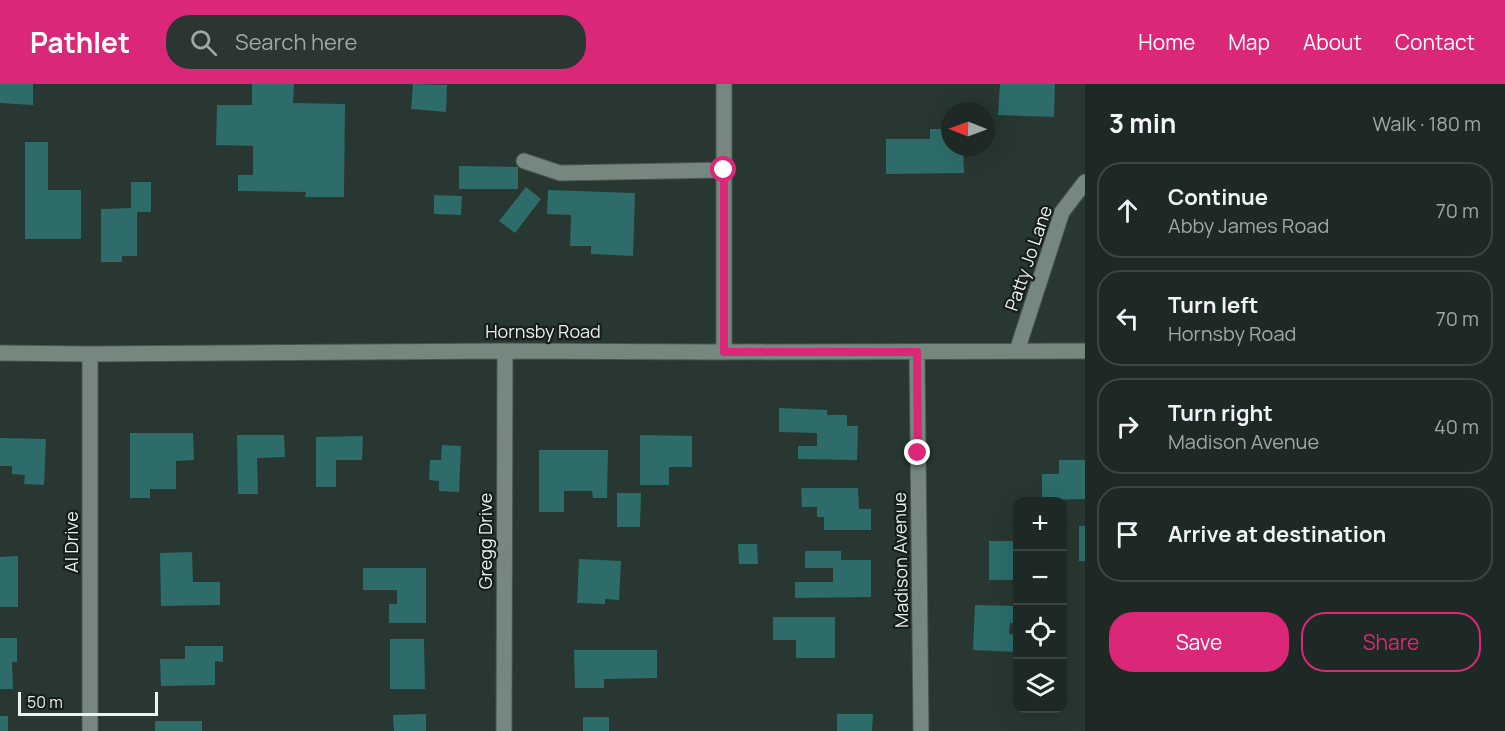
<!DOCTYPE html>
<meta charset="utf-8">
<style>
:root{--surface:#1e2925;--page:#2b3532;--text:#f1f3f6;--muted:#a1a6a7;--line:#3c4542;--accent:#db2777}
body{margin:0;font-family:Manrope,sans-serif;background:var(--page);color:var(--text)}
.controls{position:absolute;right:18px;bottom:18px;display:grid;overflow:hidden;border-radius:12px;box-shadow:0 6px 24px #0002}
.controls button{width:54px;height:54px;display:grid;place-items:center;padding:0;border:0;border-bottom:2px solid var(--line);background:var(--surface);color:var(--text);font:30px sans-serif}
.compass{position:absolute;left:941px;top:18px;width:54px;height:54px;border-radius:50%;background:var(--surface);box-shadow:0 6px 24px #0002;rotate:271deg}
.scale{position:absolute;left:18px;bottom:15px;width:140px;box-sizing:border-box;padding-left:6px;border:3px solid #e9f2ee;border-top:0;font-size:16px;line-height:21px;white-space:nowrap;color:#e9f2ee;-webkit-text-stroke:4px #161d1a;paint-order:stroke}
.stop{position:absolute;width:18px;height:18px;margin:-14px;border:4px solid #db2777;border-radius:50%;background:#fff}
.stop.end{background:#db2777;border-color:#fff;box-shadow:0 2px 6px #0008}
.list{margin:0;padding:0;list-style:none}
h2{display:flex;justify-content:space-between;align-items:center;height:78px;margin:0;padding:0 24px;font-size:26px}
h2 small{font-size:20px;font-weight:400;color:var(--muted)}
.list li{display:grid;grid-template-columns:39px 1fr auto;gap:18px;align-items:center;box-sizing:border-box;height:96px;margin:0 12px 12px;padding:0 12px;border:2px solid var(--line);border-radius:24px}
.list b{display:block;font-size:22px;white-space:nowrap}
.list p{margin:0;font-size:20px;white-space:nowrap;color:var(--muted)}
.list em{font-size:20px;font-style:normal;color:var(--muted)}
.actions{display:flex;gap:12px;padding:18px 24px}
.actions a{flex:1;padding:14px 0;border:2px solid var(--accent);border-radius:24px;text-align:center;font-size:21px;color:var(--accent)}
.actions .main{background:var(--accent);color:#fff}
.icon{flex:none;width:33px;height:33px;fill:none;stroke:currentColor;stroke-width:2;stroke-linecap:round;stroke-linejoin:round}
.map{position:relative;flex:none;width:1085px;height:647px;overflow:hidden}
header{display:flex;align-items:center;gap:36px;box-sizing:border-box;height:84px;padding:0 30px;background:var(--accent);color:#fff}
header strong{font-size:28px}
nav{display:flex;gap:33px;margin-inline-start:auto;font-size:21px}
.search{width:420px;height:54px;background:var(--page);display:flex;align-items:center;gap:15px;box-sizing:border-box;padding:0 21px;border-radius:24px;color:var(--muted);font-size:22px}
main{display:flex}
aside{flex:1;background:var(--surface)}
.map>svg:first-child{display:block}
.building{fill:#2d6c69}
.lines{fill:none;stroke-linecap:round;stroke-linejoin:round}
.minor-casing{stroke:#485550;stroke-width:17}
.minor{stroke:#768780;stroke-width:15}
.route{stroke:#db2777;stroke-width:8}
.labels{text-anchor:middle;dominant-baseline:central;stroke-width:4.5;stroke-linejoin:round;paint-order:stroke}
.street-label{font-size:18px;fill:#e9f2ee;stroke:#161d1a}
</style>
<header>
<strong>Pathlet</strong>
<div class="search"><svg class="icon" aria-label="search" viewBox="0 0 24 24"><circle cx="10" cy="10" r="6"/><path d="M15 15l6 6"/></svg>Search here</div>
<nav><a>Home</a><a>Map</a><a>About</a><a>Contact</a></nav>
</header>
<main>
<div class="map">
<svg width="1085" height="647" viewBox="0 0 1085 647">
<rect width="100%" height="100%" fill="#283731"/>
<path class="building" d="M 0,0 L 33,0 L 33,21 L 0,19 Z
M 252,0 L 294,0 L 293,19 L 345,20 L 344,113 L 305,113 L 306,108 L 238,107 L 238,91 L 253,91 L 253,62 L 216,61 L 217,21 L 252,21 Z
M 413,0 L 447,1 L 446,28 L 411,25 Z
M 1000,0 L 1055,0 L 1054,33 L 998,31 Z
M 930,45 L 950,45 L 950,63 L 963,63 L 964,89 L 886,90 L 886,55 L 930,55 Z
M 25,58 L 48,58 L 48,106 L 81,106 L 81,155 L 25,155 Z
M 459,82 L 518,83 L 518,105 L 459,105 Z
M 131,98 L 151,98 L 151,128 L 137,128 L 137,172 L 122,172 L 122,178 L 101,178 L 101,125 L 131,124 Z
M 526,103 L 541,115 L 515,149 L 499,137 Z
M 548,106 L 635,109 L 633,172 L 591,170 L 591,162 L 570,162 L 571,131 L 547,130 Z
M 434,111 L 462,112 L 461,131 L 434,130 Z
M 779,324 L 827,326 L 827,331 L 847,331 L 847,342 L 858,342 L 857,376 L 798,375 L 798,362 L 817,362 L 817,349 L 779,348 Z
M 130,349 L 193,349 L 194,376 L 176,377 L 176,405 L 150,405 L 150,414 L 130,414 Z
M 237,351 L 284,351 L 285,373 L 257,374 L 258,410 L 238,410 Z
M 640,351 L 692,352 L 692,383 L 669,383 L 669,401 L 640,401 Z
M 363,352 L 362,376 L 336,376 L 336,403 L 316,403 L 316,353 Z
M 0,354 L 46,355 L 44,401 L 24,400 L 25,391 L 12,390 L 12,382 L 0,382 Z
M 442,361 L 461,362 L 459,408 L 439,407 L 439,397 L 429,396 L 430,376 L 441,376 Z
M 539,366 L 608,366 L 607,414 L 593,414 L 592,407 L 564,407 L 564,428 L 539,428 Z
M 1059,376 L 1085,376 L 1085,415 L 1042,416 L 1042,390 L 1059,390 Z
M 801,404 L 858,404 L 859,425 L 871,425 L 871,446 L 824,446 L 824,433 L 817,433 L 817,423 L 802,423 Z
M 617,409 L 641,409 L 640,443 L 617,443 Z
M 1079,442 L 1085,442 L 1085,477 L 1079,477 Z
M 989,457 L 1018,457 L 1018,496 L 989,496 Z
M 738,460 L 757,460 L 758,480 L 739,480 Z
M 805,467 L 841,467 L 841,476 L 871,476 L 871,513 L 795,514 L 795,498 L 833,498 L 833,484 L 805,484 Z
M 192,468 L 193,498 L 220,498 L 220,521 L 161,522 L 160,469 Z
M 18,472 L 18,523 L 0,523 L 0,473 Z
M 579,475 L 621,477 L 619,516 L 605,515 L 605,520 L 577,519 Z
M 363,484 L 426,484 L 426,539 L 389,539 L 389,520 L 397,520 L 397,506 L 363,506 Z
M 975,521 L 1018,522 L 1018,539 L 1010,539 L 1009,550 L 1018,551 L 1018,568 L 973,566 Z
M 773,533 L 835,533 L 835,574 L 796,574 L 796,556 L 773,556 Z
M 0,554 L 17,554 L 17,578 L 12,578 L 13,605 L 0,605 Z
M 390,555 L 424,555 L 425,605 L 390,605 Z
M 185,562 L 223,562 L 223,578 L 215,577 L 215,601 L 161,602 L 160,575 L 185,575 Z
M 574,566 L 657,566 L 657,594 L 604,595 L 604,604 L 575,604 Z
M 426,630 L 426,647 L 394,647 L 393,631 Z
M 837,630 L 873,630 L 872,647 L 837,647 Z
M 0,632 L 8,632 L 8,647 L 0,647 Z
M 583,633 L 609,633 L 609,647 L 583,647 Z
M 155,637 L 202,637 L 202,647 L 155,647 Z"/>
<g class="lines">
<defs>
<path id="minor" d="M 724,0 L 724,268
M 524,77 L 560,89 L 724,86
M 1017,267 L 1062,128 L 1085,98
M 917,268 L 921,647
M 0,269 L 90,270 L 505,267 L 717,268 L 1085,267
M 90,647 L 90,270
M 504,647 L 505,267"/>
</defs>
<use href="#minor" class="minor-casing"/>
<use href="#minor" class="minor"/>
</g>
<g class="lines">
<path class="route" d="M 724,86 L 724,268 L 917,268 L 918,369"/>
</g>
<g class="labels">
<g class="street-label">
<text transform="translate(1028 174) rotate(-71)">Patty Jo Lane</text>
<text x="543" y="247">Hornsby Road</text>
<text transform="translate(485 457) rotate(-90)">Gregg Drive</text>
<text transform="translate(71 458) rotate(-90)">Al Drive</text>
<text transform="translate(900 476) rotate(-91)">Madison Avenue</text>
</g>
</g>
</svg>
<div class="controls">
<button>+</button>
<button>−</button>
<button><svg class="icon" aria-label="locate" viewBox="0 0 24 24"><circle cx="12" cy="12" r="6"/><path d="M12 2v4M12 18v4M2 12h4M18 12h4"/></svg></button>
<button><svg class="icon" aria-label="layers" viewBox="0 0 24 24"><path d="M12 4l9 5-9 5-9-5zM3 14l9 5 9-5"/></svg></button>
</div>
<svg class="compass" viewBox="-18 -18 36 36"><path d="M0-13l5 13h-10z" fill="#e53935"/><path d="M0 13l5-13h-10z" fill="#a1a6a7"/></svg>
<div class="scale">50 m</div>
<div class="stop" style="left:724px;top:86px"></div>
<div class="stop end" style="left:918px;top:369px"></div>
</div>
<aside>
<h2>3 min<small>Walk · 180 m</small></h2>
<ul class="list">
<li><svg class="icon" aria-label="ahead" viewBox="0 0 24 24"><path d="M12 20V5M6 11l6-6 6 6"/></svg><div><b>Continue</b><p>Abby James Road</p></div><em>70 m</em></li>
<li><svg class="icon" aria-label="left" viewBox="0 0 24 24"><path d="M17 20v-9H6M10 6l-5 5 5 5"/></svg><div><b>Turn left</b><p>Hornsby Road</p></div><em>70 m</em></li>
<li><svg class="icon" aria-label="right" viewBox="0 0 24 24"><path d="M7 20v-9h11M14 6l5 5-5 5"/></svg><div><b>Turn right</b><p>Madison Avenue</p></div><em>40 m</em></li>
<li><svg class="icon" aria-label="arrive" viewBox="0 0 24 24"><path d="M6 21V4h12l-3 4 3 4H6"/></svg><div><b>Arrive at destination</b></div></li>
</ul>
<div class="actions"><a class="main">Save</a><a>Share</a></div>
</aside>
</main>
